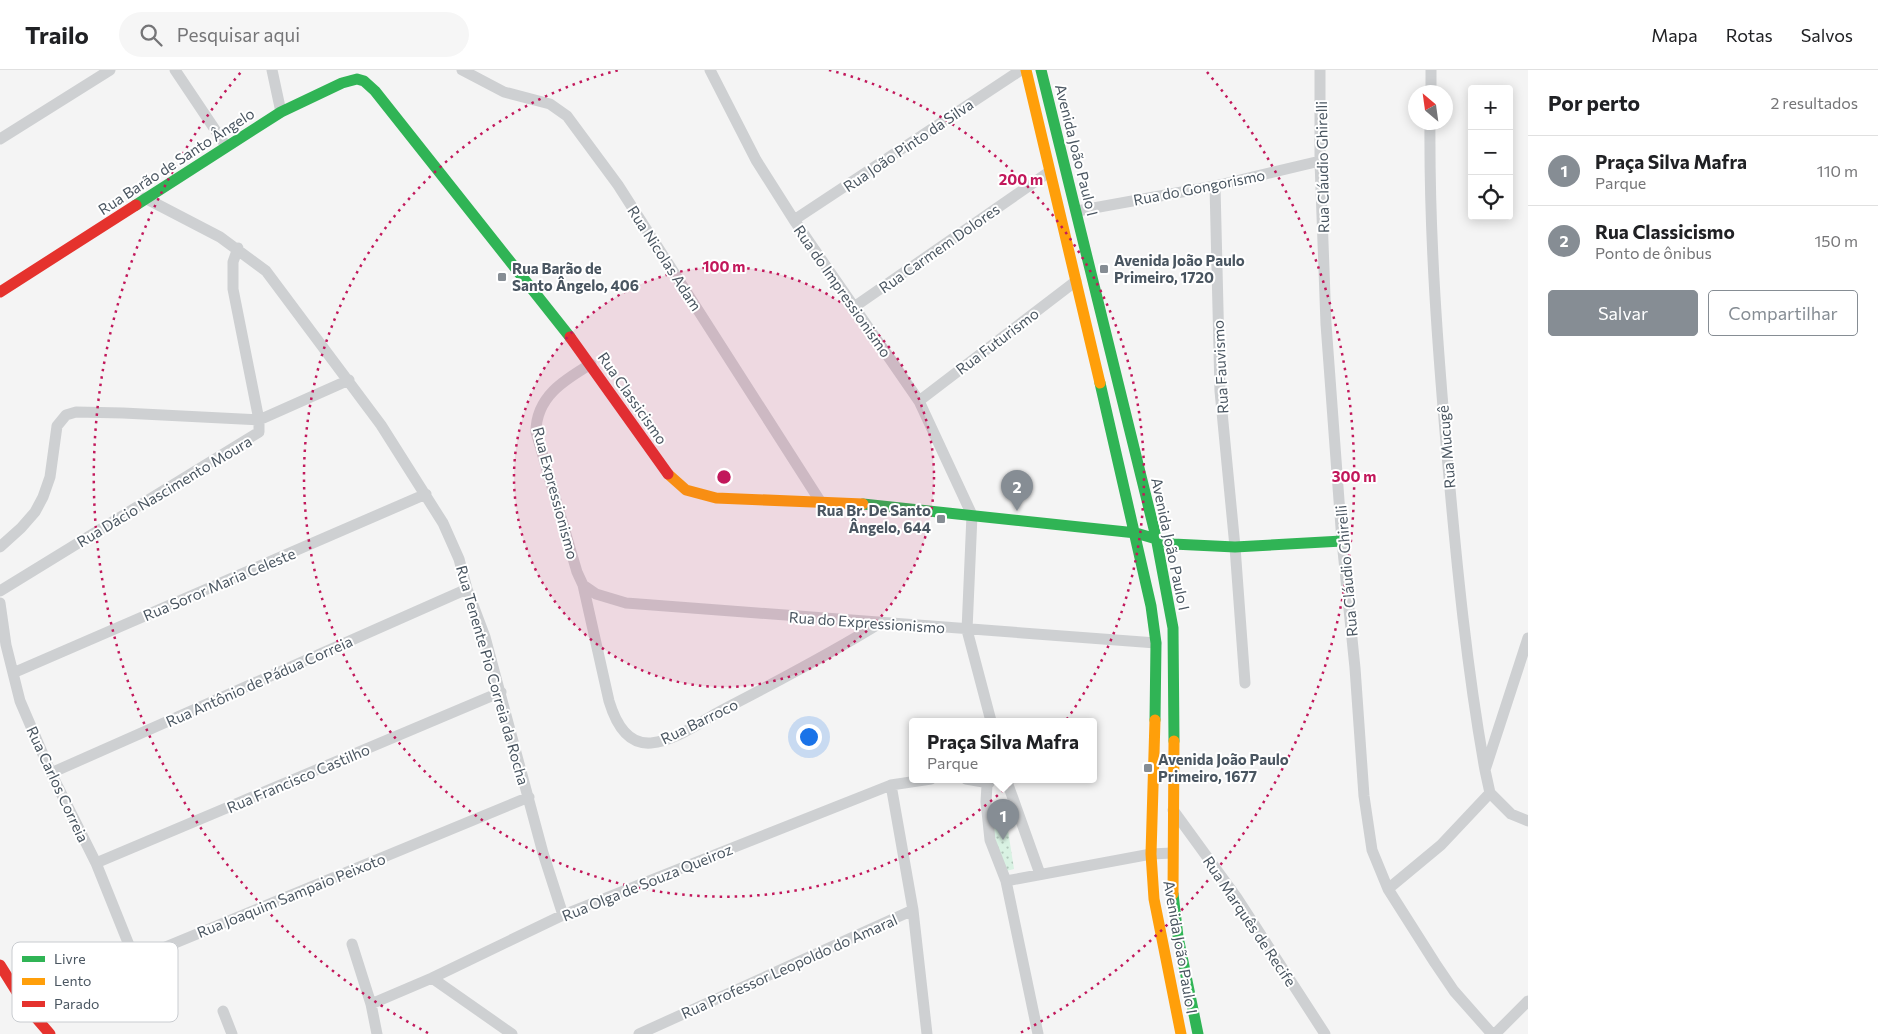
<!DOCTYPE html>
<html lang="pt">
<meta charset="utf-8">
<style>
:root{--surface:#fff;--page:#f6f6f6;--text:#202124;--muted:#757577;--line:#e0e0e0;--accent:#868d94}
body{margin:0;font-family:Commissioner,sans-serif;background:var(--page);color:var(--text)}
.controls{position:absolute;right:15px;top:15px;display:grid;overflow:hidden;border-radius:5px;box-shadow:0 2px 12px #0003}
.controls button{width:45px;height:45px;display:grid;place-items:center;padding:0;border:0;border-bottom:1px solid var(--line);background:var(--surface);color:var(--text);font:25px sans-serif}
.compass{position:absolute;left:1408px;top:15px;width:45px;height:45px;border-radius:50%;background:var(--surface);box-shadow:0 2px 12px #0003;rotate:331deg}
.you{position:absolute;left:808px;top:666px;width:18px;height:18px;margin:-12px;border:4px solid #fff;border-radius:50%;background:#1a73e8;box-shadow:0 0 0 8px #1a73e833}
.badge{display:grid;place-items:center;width:32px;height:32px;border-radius:50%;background:var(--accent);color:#fff;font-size:16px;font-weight:700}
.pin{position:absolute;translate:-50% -41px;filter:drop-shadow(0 1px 2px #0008)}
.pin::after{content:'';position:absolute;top:26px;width:18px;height:15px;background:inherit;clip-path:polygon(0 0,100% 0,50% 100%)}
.popup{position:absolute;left:909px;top:648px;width:188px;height:65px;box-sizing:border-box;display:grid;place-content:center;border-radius:5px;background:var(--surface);filter:drop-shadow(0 1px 4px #0005);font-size:16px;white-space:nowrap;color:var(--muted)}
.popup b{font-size:19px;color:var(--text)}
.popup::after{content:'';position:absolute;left:50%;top:100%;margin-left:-10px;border:10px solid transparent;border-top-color:var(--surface)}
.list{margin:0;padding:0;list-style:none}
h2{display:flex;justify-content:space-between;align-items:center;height:65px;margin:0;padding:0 20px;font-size:21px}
h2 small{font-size:16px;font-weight:400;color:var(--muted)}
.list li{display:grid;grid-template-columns:32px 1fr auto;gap:15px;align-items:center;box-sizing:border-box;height:70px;padding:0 20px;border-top:1px solid var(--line)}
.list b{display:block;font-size:19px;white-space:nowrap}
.list p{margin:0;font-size:16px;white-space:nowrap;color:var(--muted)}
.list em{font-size:16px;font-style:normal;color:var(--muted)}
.actions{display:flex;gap:10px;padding:15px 20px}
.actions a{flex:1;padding:11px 0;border:1px solid var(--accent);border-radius:5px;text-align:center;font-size:18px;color:var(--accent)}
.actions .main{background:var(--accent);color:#fff}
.icon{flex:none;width:28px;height:28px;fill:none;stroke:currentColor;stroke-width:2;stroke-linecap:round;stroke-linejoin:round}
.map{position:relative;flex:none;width:1528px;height:964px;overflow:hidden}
header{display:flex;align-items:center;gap:30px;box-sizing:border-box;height:70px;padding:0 25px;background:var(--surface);border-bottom:1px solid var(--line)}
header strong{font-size:24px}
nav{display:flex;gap:28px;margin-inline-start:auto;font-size:18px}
.search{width:350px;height:45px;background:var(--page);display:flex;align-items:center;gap:12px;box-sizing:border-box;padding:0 18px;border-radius:28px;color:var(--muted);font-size:19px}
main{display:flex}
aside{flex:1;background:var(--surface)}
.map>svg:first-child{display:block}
.grass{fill:url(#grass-dots)}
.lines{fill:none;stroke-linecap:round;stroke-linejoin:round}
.street{stroke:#ced0d2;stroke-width:11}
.fast{stroke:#30b455;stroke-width:11}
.slow{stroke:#ff9f0a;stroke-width:11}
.jam{stroke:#e5322d;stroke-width:11}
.ring{fill:none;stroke:#c2185b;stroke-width:2.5;stroke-dasharray:2.5 5}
.poi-dot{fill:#868d94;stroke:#fff;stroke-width:2}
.labels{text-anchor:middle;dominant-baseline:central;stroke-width:4;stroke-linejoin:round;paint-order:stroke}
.street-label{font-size:15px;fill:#4a5661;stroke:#fff}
.poi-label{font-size:15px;font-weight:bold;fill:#4a5661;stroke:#fff;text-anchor:start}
.key{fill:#fff;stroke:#c9ccd0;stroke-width:1}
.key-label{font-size:14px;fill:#4a5661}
.centre{fill:#c2185b;stroke:#fff;stroke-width:2.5}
.ring-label{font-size:15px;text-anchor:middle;font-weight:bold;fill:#c2185b;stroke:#fff;stroke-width:4;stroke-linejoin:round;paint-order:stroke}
</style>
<header>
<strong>Trailo</strong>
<div class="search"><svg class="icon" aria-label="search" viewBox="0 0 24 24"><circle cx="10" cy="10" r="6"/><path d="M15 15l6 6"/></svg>Pesquisar aqui</div>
<nav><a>Mapa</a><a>Rotas</a><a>Salvos</a></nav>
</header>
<main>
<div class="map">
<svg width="1528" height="964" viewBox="0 0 1528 964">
<defs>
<pattern id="grass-dots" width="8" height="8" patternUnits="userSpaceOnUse" patternTransform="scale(1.25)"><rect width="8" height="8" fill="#d9f2e3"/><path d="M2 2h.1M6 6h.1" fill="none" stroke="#b2c7bb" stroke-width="1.8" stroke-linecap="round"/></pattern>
</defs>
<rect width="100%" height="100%" fill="#f4f4f4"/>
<path class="grass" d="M 1000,731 L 1005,741 L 1014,799 L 1002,802 L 989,738 Z"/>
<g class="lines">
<path class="street" d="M 175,0 L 226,76
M 272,0 L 281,42
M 462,0 L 504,22 L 550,34 L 567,46 L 618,115 L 820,431
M 710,0 L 756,90 L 794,150 L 919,331 L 972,445 L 967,560 L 991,651
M 1320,0 L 1320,91 L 1326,254 L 1342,471 L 1355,598 L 1364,726 L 1372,780 L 1388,819 L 1435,893 L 1454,921 L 1492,964
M 1431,22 L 1431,0
M 1430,52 C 1429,167 1438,282 1448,396 C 1457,498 1467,600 1485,700
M 0,69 L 110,0
M 1215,116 L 1220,321 L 1235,477 L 1245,613
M 145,128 L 220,167 L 266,201 L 381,355 L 443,453 L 459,489 L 467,519 L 485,567 L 543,783 L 563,845
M 1077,141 L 1215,116 L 1320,91
M 794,150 L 1021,0
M 854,237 L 1049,102
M 591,294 C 564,310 536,327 536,362 L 577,502 L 583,515 L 609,631 C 615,651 627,675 651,673 C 674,671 698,654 717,643 C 772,614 827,586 880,553
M 919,331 L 1076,211
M 0,477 L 21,458 L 35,442 L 43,427 L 50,407 L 57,356 L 66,345 L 76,342 L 123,343 L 259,350 L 349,310
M 583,515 L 596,524 L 626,533 L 1156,573
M 0,521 L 259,362 L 259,350 L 233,219 L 233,192 L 238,178
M 0,533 L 6,575 L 20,631 L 51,703 L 96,793 L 135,890
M 1528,568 L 1485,700 L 1490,723 L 1511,744 L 1528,751
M 13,603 L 426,424
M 51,703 L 467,519
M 966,709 L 989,713
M 992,709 L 987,715 L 986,732 L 990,770 L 1006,811 L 1038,964
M 1006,709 L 1040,804
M 891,715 L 913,840 L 927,964
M 1173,740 L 1237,828 L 1325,964
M 96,793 L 501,622
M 1006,811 L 1151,784 L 1172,783
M 1388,819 L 1441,775 L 1490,723
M 352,874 L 371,934 L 377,964
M 432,908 L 512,964
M 371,934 L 432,908 L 563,845 L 891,715 L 931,709
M 25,935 L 529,727
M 223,941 L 232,964
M 639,964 L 913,840
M 1495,964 L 1528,931"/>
<path class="fast" d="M 1041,0 L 1156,467 L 1173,558 L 1174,671
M 136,135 L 281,42 L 342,13 L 357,9 L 364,11 L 375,21 L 570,267
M 1100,313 L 1151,536 L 1156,573 L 1155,650
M 863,434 L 1136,463 L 1173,474 L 1235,477 L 1342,471
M 1173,824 L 1178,867 L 1198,964"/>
<path class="slow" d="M 1026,0 L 1100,313
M 668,404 L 686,420 L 716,428 L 863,434
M 1155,650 L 1151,784 L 1154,829 L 1181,964
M 1173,824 L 1174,671"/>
<path class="jam" d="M 0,222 L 136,135
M 570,267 L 668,404
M 0,895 L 25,935 L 50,964"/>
</g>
<circle cx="724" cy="407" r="210" fill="#c2185b" fill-opacity=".12"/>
<g class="ring">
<circle cx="724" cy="407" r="210"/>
<path d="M829 0A420 420 0 1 1 619 0"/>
<path d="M428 963A630 630 0 0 1 241 2M1207 2A630 630 0 0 1 1020 963"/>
</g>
<g class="poi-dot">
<rect x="1099" y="194" width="10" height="10" rx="2.5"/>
<rect x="497" y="202" width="10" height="10" rx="2.5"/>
<rect x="936" y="444" width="10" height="10" rx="2.5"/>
<rect x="1143" y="693" width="10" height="10" rx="2.5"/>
</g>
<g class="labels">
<g class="street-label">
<text transform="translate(908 75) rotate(-34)">Rua João Pinto da Silva</text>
<text transform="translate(1077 80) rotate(76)">Avenida João Paulo I</text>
<text transform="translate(176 91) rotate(-33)">Rua Barão de Santo Ângelo</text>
<text transform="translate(1322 97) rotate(-91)">Rua Cláudio Ghirelli</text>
<text transform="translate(1199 117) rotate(-11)">Rua do Gongorismo</text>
<text transform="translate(939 178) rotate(-35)">Rua Carmem Dolores</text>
<text transform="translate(665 188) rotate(57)">Rua Nicolas Adam</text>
<text transform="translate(843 221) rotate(55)">Rua do Impressionismo</text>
<text transform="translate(997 271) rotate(-37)">Rua Futurismo</text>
<text transform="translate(1220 297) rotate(-93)">Rua Fauvismo</text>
<text transform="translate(633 328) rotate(55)">Rua Classicismo</text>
<text transform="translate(1446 377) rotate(-95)">Rua Mucugê</text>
<text transform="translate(164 421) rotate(-31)">Rua Dácio Nascimento Moura</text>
<text transform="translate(556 423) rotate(75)">Rua Expressionismo</text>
<text transform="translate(1171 474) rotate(78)">Avenida João Paulo I</text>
<text transform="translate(1346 501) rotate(-95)">Rua Cláudio Ghirelli</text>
<text transform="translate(219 514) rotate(-23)">Rua Soror Maria Celeste</text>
<text transform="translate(867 552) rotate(4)">Rua do Expressionismo</text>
<text transform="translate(493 605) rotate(74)">Rua Tenente Pio Correia da Rocha</text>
<text transform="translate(259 611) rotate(-24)">Rua Antônio de Pádua Correia</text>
<text transform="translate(699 651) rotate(-26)">Rua Barroco</text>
<text transform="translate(298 708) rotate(-23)">Rua Francisco Castilho</text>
<text transform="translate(58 714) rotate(65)">Rua Carlos Correia</text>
<text transform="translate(647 812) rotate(-22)">Rua Olga de Souza Queiroz</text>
<text transform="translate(291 825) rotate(-22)">Rua Joaquim Sampaio Peixoto</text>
<text transform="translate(1250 851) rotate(56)">Rua Marquês de Recife</text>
<text transform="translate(1181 877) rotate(80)">Avenida João Paulo I</text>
<text transform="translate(789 896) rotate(-24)">Rua Professor Leopoldo do Amaral</text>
</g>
<g class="poi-label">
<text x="1114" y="190">Avenida João Paulo<tspan x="1114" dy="17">Primeiro, 1720</tspan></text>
<text x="512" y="198">Rua Barão de<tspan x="512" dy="17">Santo Ângelo, 406</tspan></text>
<text x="931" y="440" text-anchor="end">Rua Br. De Santo<tspan x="931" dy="17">Ângelo, 644</tspan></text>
<text x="1158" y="689">Avenida João Paulo<tspan x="1158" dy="17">Primeiro, 1677</tspan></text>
</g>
</g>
<rect x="12" y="872" width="166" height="80" rx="8" class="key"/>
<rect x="22" y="886" width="23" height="6" fill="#30b455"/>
<rect x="22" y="908" width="23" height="7" fill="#ff9f0a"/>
<rect x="22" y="931" width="23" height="6" fill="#e5322d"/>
<g class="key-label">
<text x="54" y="894">Livre</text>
<text x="54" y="916">Lento</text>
<text x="54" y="939">Parado</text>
</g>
<circle cx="724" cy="407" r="8" class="centre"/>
<g class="ring-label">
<text x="1021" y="115">200 m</text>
<text x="724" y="202">100 m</text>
<text x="1354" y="412">300 m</text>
</g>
</svg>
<div class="controls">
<button>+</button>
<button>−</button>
<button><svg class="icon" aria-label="locate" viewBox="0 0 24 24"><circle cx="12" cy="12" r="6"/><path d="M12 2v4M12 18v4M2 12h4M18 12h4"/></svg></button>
</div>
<svg class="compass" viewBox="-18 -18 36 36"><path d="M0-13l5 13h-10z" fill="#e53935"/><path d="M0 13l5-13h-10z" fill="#757577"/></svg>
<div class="you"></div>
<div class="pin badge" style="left:1003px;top:770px">1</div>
<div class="popup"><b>Praça Silva Mafra</b>Parque</div>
<div class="pin badge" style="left:1017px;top:441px">2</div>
</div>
<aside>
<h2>Por perto<small>2 resultados</small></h2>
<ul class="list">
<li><span class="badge">1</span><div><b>Praça Silva Mafra</b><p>Parque</p></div><em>110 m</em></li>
<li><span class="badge">2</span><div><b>Rua Classicismo</b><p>Ponto de ônibus</p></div><em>150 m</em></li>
</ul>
<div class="actions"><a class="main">Salvar</a><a>Compartilhar</a></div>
</aside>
</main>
